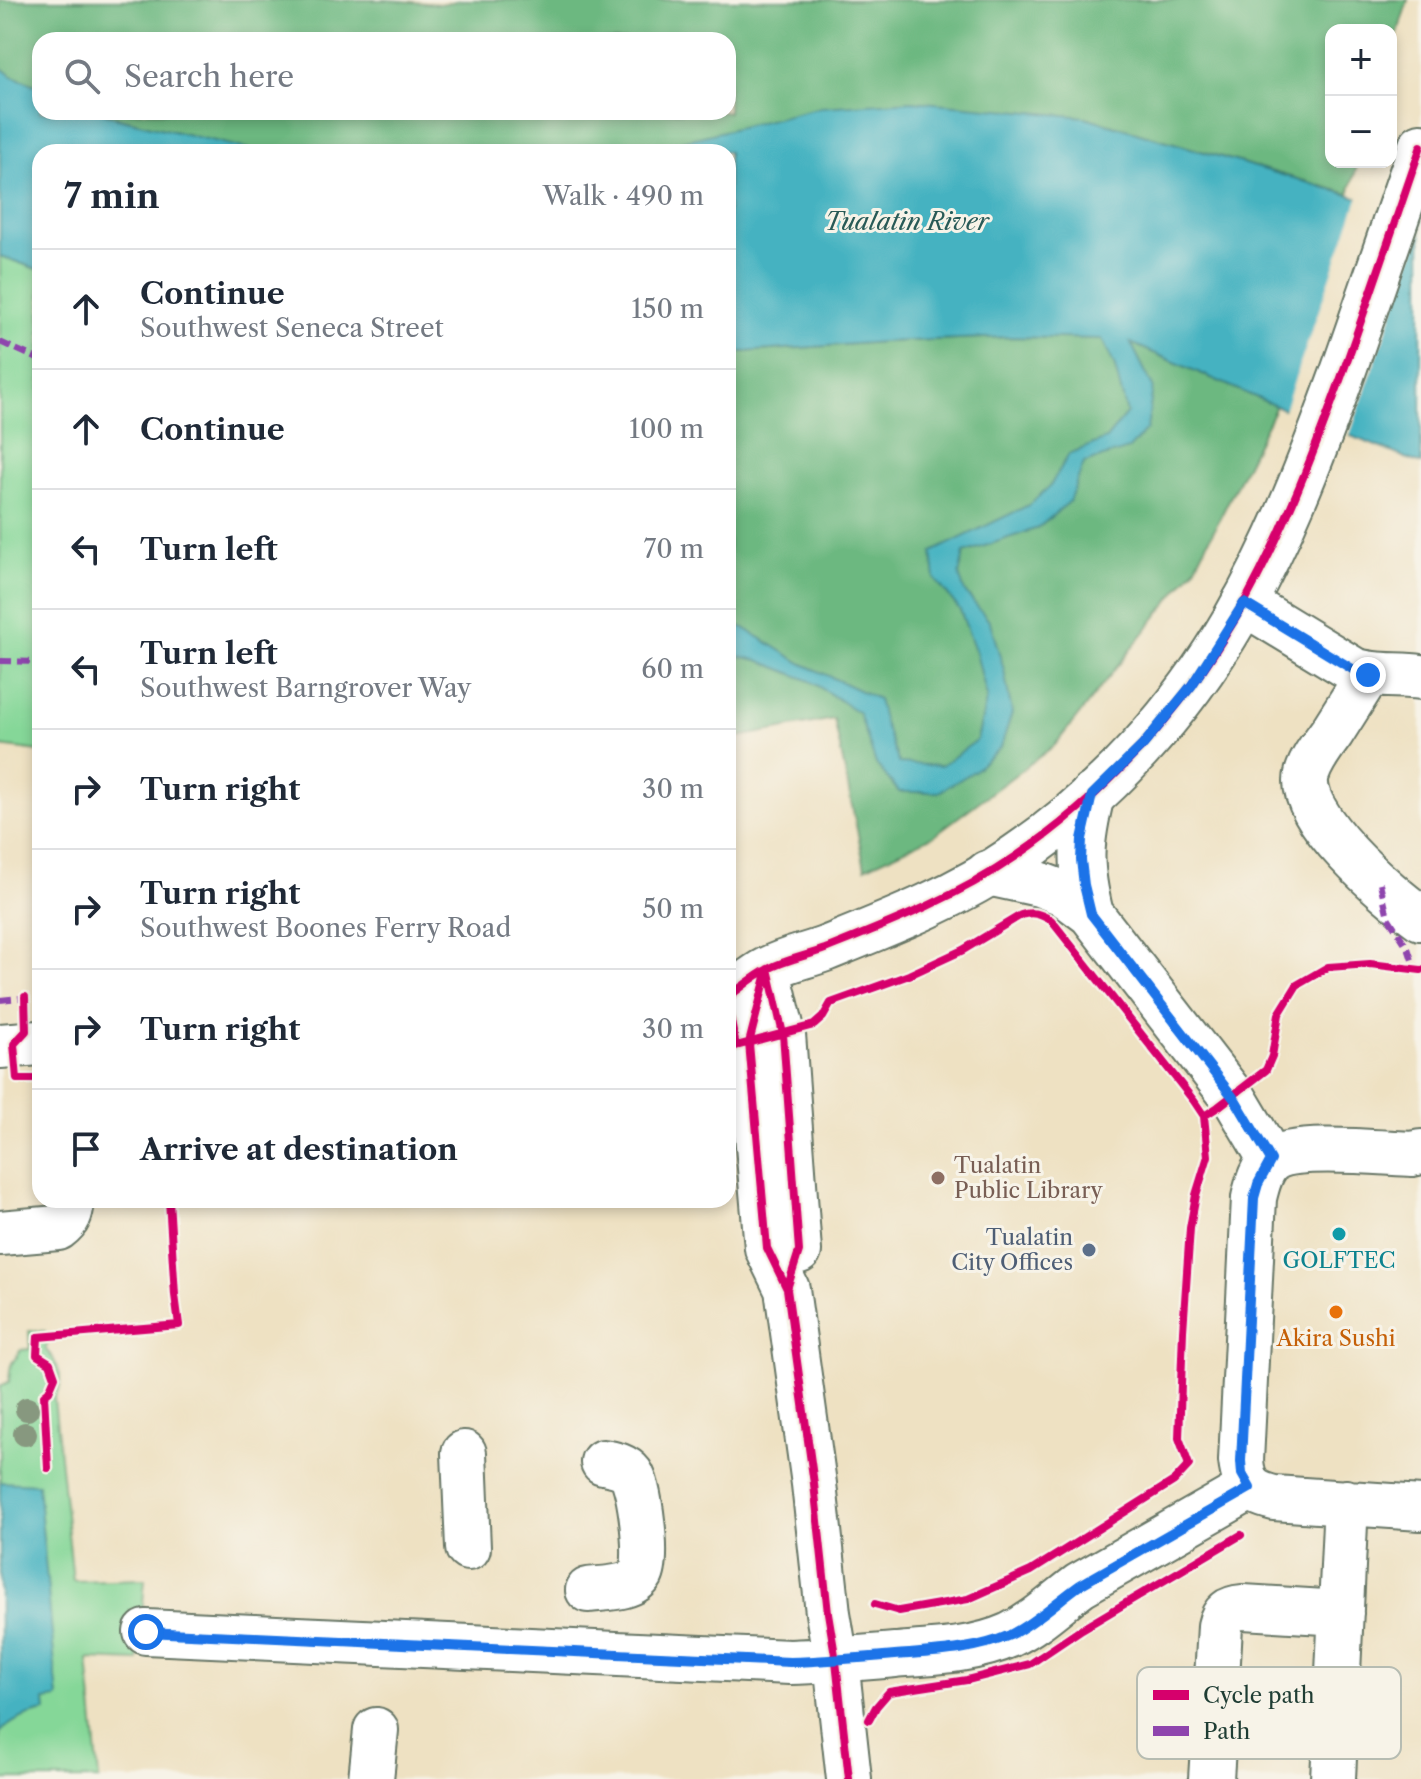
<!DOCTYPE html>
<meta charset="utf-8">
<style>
:root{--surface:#fff;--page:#f2f2f3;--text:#1f2937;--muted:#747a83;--line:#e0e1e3}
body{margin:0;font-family:"Libre Caslon Text",serif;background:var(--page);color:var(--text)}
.controls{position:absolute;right:24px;top:24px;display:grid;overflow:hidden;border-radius:16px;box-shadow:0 4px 12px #0003}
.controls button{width:72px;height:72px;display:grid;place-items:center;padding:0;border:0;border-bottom:2px solid var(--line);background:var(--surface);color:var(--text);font:40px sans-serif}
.stop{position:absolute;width:24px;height:24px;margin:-18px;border:6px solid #1a73e8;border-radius:50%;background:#fff}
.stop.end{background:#1a73e8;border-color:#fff;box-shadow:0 2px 8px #0008}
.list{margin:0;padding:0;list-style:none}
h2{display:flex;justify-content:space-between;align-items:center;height:104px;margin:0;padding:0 32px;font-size:34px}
h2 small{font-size:26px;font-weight:400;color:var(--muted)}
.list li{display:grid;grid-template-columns:52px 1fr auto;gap:24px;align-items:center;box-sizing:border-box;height:120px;padding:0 32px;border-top:2px solid var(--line)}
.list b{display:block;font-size:30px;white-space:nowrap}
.list p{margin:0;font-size:26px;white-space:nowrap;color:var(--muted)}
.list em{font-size:26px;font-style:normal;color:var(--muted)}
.icon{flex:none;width:44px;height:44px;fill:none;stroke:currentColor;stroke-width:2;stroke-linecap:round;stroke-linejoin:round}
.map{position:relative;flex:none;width:1421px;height:1779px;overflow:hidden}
.search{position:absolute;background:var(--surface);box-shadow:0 4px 12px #0003;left:32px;top:32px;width:704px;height:88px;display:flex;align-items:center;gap:20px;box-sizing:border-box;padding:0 28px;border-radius:24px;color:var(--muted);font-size:30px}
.panel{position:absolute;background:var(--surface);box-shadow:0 4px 12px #0003;left:32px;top:144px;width:704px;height:1064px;border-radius:24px}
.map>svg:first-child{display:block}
.green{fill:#85d798;stroke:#528a66;stroke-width:2}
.forest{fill:#6cb880;stroke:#467a5a;stroke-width:2}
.water{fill:#45b2c1;stroke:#32787a;stroke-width:2}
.pier{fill:#eee1c2}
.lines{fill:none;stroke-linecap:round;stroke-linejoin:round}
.minor-casing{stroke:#677666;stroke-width:48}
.major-casing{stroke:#677666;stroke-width:48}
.minor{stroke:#fff;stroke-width:44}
.major{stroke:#fff;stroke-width:44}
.quiet{stroke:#8e44ad;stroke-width:6;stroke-dasharray:12 6;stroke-linecap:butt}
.cycleway-casing{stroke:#f7f3e8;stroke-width:13}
.cycleway{stroke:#d6006c;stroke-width:8}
.tree{fill:#87987f}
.route{stroke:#1a73e8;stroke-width:10}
.education-dot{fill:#8d6e63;stroke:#f7f3e8;stroke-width:3}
.culture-dot{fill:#0f9aa8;stroke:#f7f3e8;stroke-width:3}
.service-dot{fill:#5c6f8a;stroke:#f7f3e8;stroke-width:3}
.food-dot{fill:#e8710a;stroke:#f7f3e8;stroke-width:3}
.labels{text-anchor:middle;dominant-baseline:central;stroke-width:6;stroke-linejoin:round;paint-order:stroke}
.education-label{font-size:22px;fill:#785e54;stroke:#f7f3e8;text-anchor:start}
.service-label{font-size:22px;fill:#4e5e75;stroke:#f7f3e8;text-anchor:end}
.culture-label{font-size:22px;fill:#0d838f;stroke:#f7f3e8}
.food-label{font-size:22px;fill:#c56008;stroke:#f7f3e8}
.water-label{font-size:24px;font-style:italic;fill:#285a57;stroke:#f7f3e8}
.key{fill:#f7f3e8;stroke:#b6bcb2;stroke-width:2}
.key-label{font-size:22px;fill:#1f3d34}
</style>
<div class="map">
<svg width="1421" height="1779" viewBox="0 0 1421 1779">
<rect width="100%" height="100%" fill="#f7f3e8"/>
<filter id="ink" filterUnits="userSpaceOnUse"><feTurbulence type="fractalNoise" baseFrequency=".0125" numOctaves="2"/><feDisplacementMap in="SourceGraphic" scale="16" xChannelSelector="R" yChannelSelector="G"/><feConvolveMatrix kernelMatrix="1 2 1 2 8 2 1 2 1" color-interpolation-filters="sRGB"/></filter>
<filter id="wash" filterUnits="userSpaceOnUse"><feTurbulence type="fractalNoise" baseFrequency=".006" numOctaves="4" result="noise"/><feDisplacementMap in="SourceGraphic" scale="32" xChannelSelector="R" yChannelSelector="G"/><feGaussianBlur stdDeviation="1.8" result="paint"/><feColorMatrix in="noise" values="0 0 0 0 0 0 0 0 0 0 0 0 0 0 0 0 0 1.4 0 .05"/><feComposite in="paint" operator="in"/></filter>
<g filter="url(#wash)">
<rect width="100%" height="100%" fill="#eee1c2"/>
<path class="green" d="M 0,256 L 40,270 L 40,751 L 0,746 Z
M 29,1331 L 45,1331 L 46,1350 L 53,1358 L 60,1375 L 60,1387 L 54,1399 L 73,1581 L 145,1579 L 138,1661 L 88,1659 L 99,1779 L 0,1779 L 0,1386 L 9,1382 C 10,1372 9,1363 17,1357 L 16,1356 L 21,1350 L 30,1349 Z"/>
<path class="forest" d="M 0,0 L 387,0 L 440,4 L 462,0 L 1408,0 L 1391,55 L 1391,30 L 1331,30 L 1331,162 L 1358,162 L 1349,194 L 1085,117 L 612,152 L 260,152 L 114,117 L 102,112 L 728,112 L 728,40 L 40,40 L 40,87 L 12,76 L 0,67 Z
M 1010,337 L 1122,339 L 1276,406 L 1195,568 L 1055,745 L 933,836 L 865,868 L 834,719 L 728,739 L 728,353 L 883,342 Z"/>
<path class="water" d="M 0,67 L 12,76 L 40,87 L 40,112 L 102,112 L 114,117 L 260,152 L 40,152 L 40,270 L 0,256 Z
M 913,101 L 1085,117 L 1421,216 L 1421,464 L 1276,406 L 1131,343 L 1153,387 L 1147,429 L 1129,449 L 1084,463 L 1069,502 L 1038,528 L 964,553 L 959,575 L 965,592 L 990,622 L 1004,670 L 1012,713 L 1001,747 L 974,771 L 939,792 L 899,792 L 876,764 L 859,713 L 810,681 L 758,660 L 728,654 L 728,627 L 744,628 L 801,663 L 878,699 L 883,720 L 899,763 L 941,766 L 977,740 L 987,697 L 976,653 L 960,610 L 935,579 L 932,552 L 1029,505 L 1050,486 L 1069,454 L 1106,439 L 1127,413 L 1114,364 L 1102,339 L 1010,337 L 883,342 L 728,353 L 728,152 L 612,152 L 655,148 L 821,107 Z
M 0,1482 L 38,1484 L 58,1698 L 45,1700 L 46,1711 C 29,1714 12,1720 0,1733 Z"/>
<path class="pier" d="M 1360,193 L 1421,212 L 1421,231 L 1348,440 L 1283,413 Z"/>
</g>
<g filter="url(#ink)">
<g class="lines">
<defs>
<path id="minor" d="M 1244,603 L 1354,670 C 1375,677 1398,674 1421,677
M 1368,675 C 1356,694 1344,713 1332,732 C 1323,745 1312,758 1307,774 C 1295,816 1390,896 1421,918
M 988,873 L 1039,884 L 1063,893 L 1091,914 L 1236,1101 L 1271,1160
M 1091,914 C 1079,865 1080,844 1092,795
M 1421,1152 L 1412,1154 C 1382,1153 1296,1144 1273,1159 C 1262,1166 1257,1185 1254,1198 L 1241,1461 C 1244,1486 1250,1492 1274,1498 L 1421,1508
M 0,1233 L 58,1228 C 69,1220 71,1213 72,1200
M 464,1453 L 468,1548
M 588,1590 C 603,1588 633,1589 641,1574 C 649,1560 640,1487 631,1474 C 624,1465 613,1464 603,1462
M 146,1632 L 790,1662 C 825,1661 860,1658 895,1655 C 933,1652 974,1651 1010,1635 C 1037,1622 1056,1603 1080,1585 L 1250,1488
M 1215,1713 L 1220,1626 C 1223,1612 1229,1608 1243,1607 L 1341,1613
M 371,1779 L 376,1730
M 1211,1779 L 1213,1747
M 1333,1779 L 1346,1502"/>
<path id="major" d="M 768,969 L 749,1043 L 767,1248 L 787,1289 L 814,1484 L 828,1613 L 836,1661 L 849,1779
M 769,975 L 783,1034 L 799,1251
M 728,997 C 741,988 754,976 768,969 C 785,960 806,956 825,949 C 890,923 957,897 1015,857 C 1104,797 1181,712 1235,619 C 1280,541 1312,458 1342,375 C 1369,299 1395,222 1421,146
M 0,1046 L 40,1043"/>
</defs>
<use href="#minor" class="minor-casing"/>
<use href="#major" class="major-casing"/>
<use href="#minor" class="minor"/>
<use href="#major" class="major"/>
<path class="quiet" d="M 0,342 L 40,360
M 0,661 L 40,662
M 1380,883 L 1388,917 L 1408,948 L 1415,969
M 0,1000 L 40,996"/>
<defs>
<path id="cycleway" d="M 768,969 L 749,1043 L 767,1248 L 787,1289 L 814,1484 L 828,1613 L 836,1661 L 849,1779
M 769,973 L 783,1034 L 799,1251 L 787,1289
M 25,997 L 26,1031 L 14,1044 L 17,1079 L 40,1079
M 728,997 C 741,988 754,976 768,969 C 785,960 806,956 825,949 C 890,923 957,897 1015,857 C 1104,797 1181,712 1235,619 C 1280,541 1312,458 1342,375 C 1369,299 1395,222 1421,146
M 728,1007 L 736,1046 L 814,1025 L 823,1017 L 831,1003 L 909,975 L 963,950 L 1021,915 C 1033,911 1040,914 1051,920 L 1194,1101 L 1204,1116 L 1208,1156 L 1196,1195 L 1190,1228 L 1183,1331 L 1179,1438 L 1189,1465 L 1174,1481 L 1031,1571 L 968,1599 L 899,1611 L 875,1604
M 1204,1116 L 1218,1107 L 1266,1070 L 1272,1056 L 1279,1014 L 1297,985 L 1328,967 L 1370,964 L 1421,970
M 48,1468 L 44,1395 L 49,1391 L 55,1377 L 50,1363 L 37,1355 L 38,1337 L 179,1325 L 175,1295 L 169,1200
M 869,1720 L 876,1707 L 889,1692 L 967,1680 L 1030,1664 L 1082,1629 L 1241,1535"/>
</defs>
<use href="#cycleway" class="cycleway-casing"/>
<use href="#cycleway" class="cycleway"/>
</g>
<g class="tree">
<circle cx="27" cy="1409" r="12"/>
<circle cx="25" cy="1434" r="12"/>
</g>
</g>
<g class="lines" filter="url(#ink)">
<path class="route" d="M 146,1632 L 790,1662 C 825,1661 860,1658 895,1655 C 933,1652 974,1651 1010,1635 C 1036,1622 1056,1602 1080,1585 L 1250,1488 L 1242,1474 L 1241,1461 L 1254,1198 L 1258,1184 L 1271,1160 L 1236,1101 L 1091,914 L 1084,885 L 1081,860 L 1082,839 L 1092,795 L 1143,745 L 1192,685 L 1244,603 L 1354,670 L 1368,675"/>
</g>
<circle class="education-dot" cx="938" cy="1178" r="8"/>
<circle class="culture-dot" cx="1339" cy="1234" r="8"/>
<circle class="service-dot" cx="1089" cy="1250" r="8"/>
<circle class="food-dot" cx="1336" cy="1312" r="8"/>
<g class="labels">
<g class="education-label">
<text x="954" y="1165">Tualatin<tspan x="954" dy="25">Public Library</tspan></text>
</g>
<g class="service-label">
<text x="1073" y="1237">Tualatin<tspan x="1073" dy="25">City Offices</tspan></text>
</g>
<g class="culture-label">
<text x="1339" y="1260">GOLFTEC</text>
</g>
<g class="food-label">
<text x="1336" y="1338">Akira Sushi</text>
</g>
<g class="water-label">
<text x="907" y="221">Tualatin River</text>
</g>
</g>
<rect x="1137" y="1667" width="264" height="92" rx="12" class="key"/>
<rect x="1153" y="1690" width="36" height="10" fill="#d6006c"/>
<rect x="1153" y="1726" width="36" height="10" fill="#8e44ad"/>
<g class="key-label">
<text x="1203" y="1703">Cycle path</text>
<text x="1203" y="1739">Path</text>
</g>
</svg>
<div class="controls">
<button>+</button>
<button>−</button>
</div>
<div class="stop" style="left:146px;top:1632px"></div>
<div class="stop end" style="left:1368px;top:675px"></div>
<div class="search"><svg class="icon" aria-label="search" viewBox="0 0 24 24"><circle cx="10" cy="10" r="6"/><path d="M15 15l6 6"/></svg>Search here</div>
<section class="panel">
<h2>7 min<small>Walk · 490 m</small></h2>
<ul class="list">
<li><svg class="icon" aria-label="ahead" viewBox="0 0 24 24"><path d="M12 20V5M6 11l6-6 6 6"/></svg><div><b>Continue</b><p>Southwest Seneca Street</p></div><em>150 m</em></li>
<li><svg class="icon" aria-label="ahead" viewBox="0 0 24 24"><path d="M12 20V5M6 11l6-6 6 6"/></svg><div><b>Continue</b></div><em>100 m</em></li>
<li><svg class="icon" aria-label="left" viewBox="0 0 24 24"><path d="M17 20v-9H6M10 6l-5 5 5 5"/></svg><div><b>Turn left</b></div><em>70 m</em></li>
<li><svg class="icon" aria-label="left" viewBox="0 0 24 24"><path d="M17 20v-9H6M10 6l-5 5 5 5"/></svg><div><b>Turn left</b><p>Southwest Barngrover Way</p></div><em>60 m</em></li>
<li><svg class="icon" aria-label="right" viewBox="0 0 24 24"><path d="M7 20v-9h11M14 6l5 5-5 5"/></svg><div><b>Turn right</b></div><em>30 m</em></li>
<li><svg class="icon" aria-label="right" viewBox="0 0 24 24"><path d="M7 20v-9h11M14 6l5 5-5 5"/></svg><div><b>Turn right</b><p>Southwest Boones Ferry Road</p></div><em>50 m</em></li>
<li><svg class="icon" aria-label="right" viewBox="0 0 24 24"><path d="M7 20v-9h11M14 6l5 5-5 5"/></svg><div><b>Turn right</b></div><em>30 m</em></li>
<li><svg class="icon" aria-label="arrive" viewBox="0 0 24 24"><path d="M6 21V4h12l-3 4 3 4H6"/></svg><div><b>Arrive at destination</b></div></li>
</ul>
</section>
</div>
